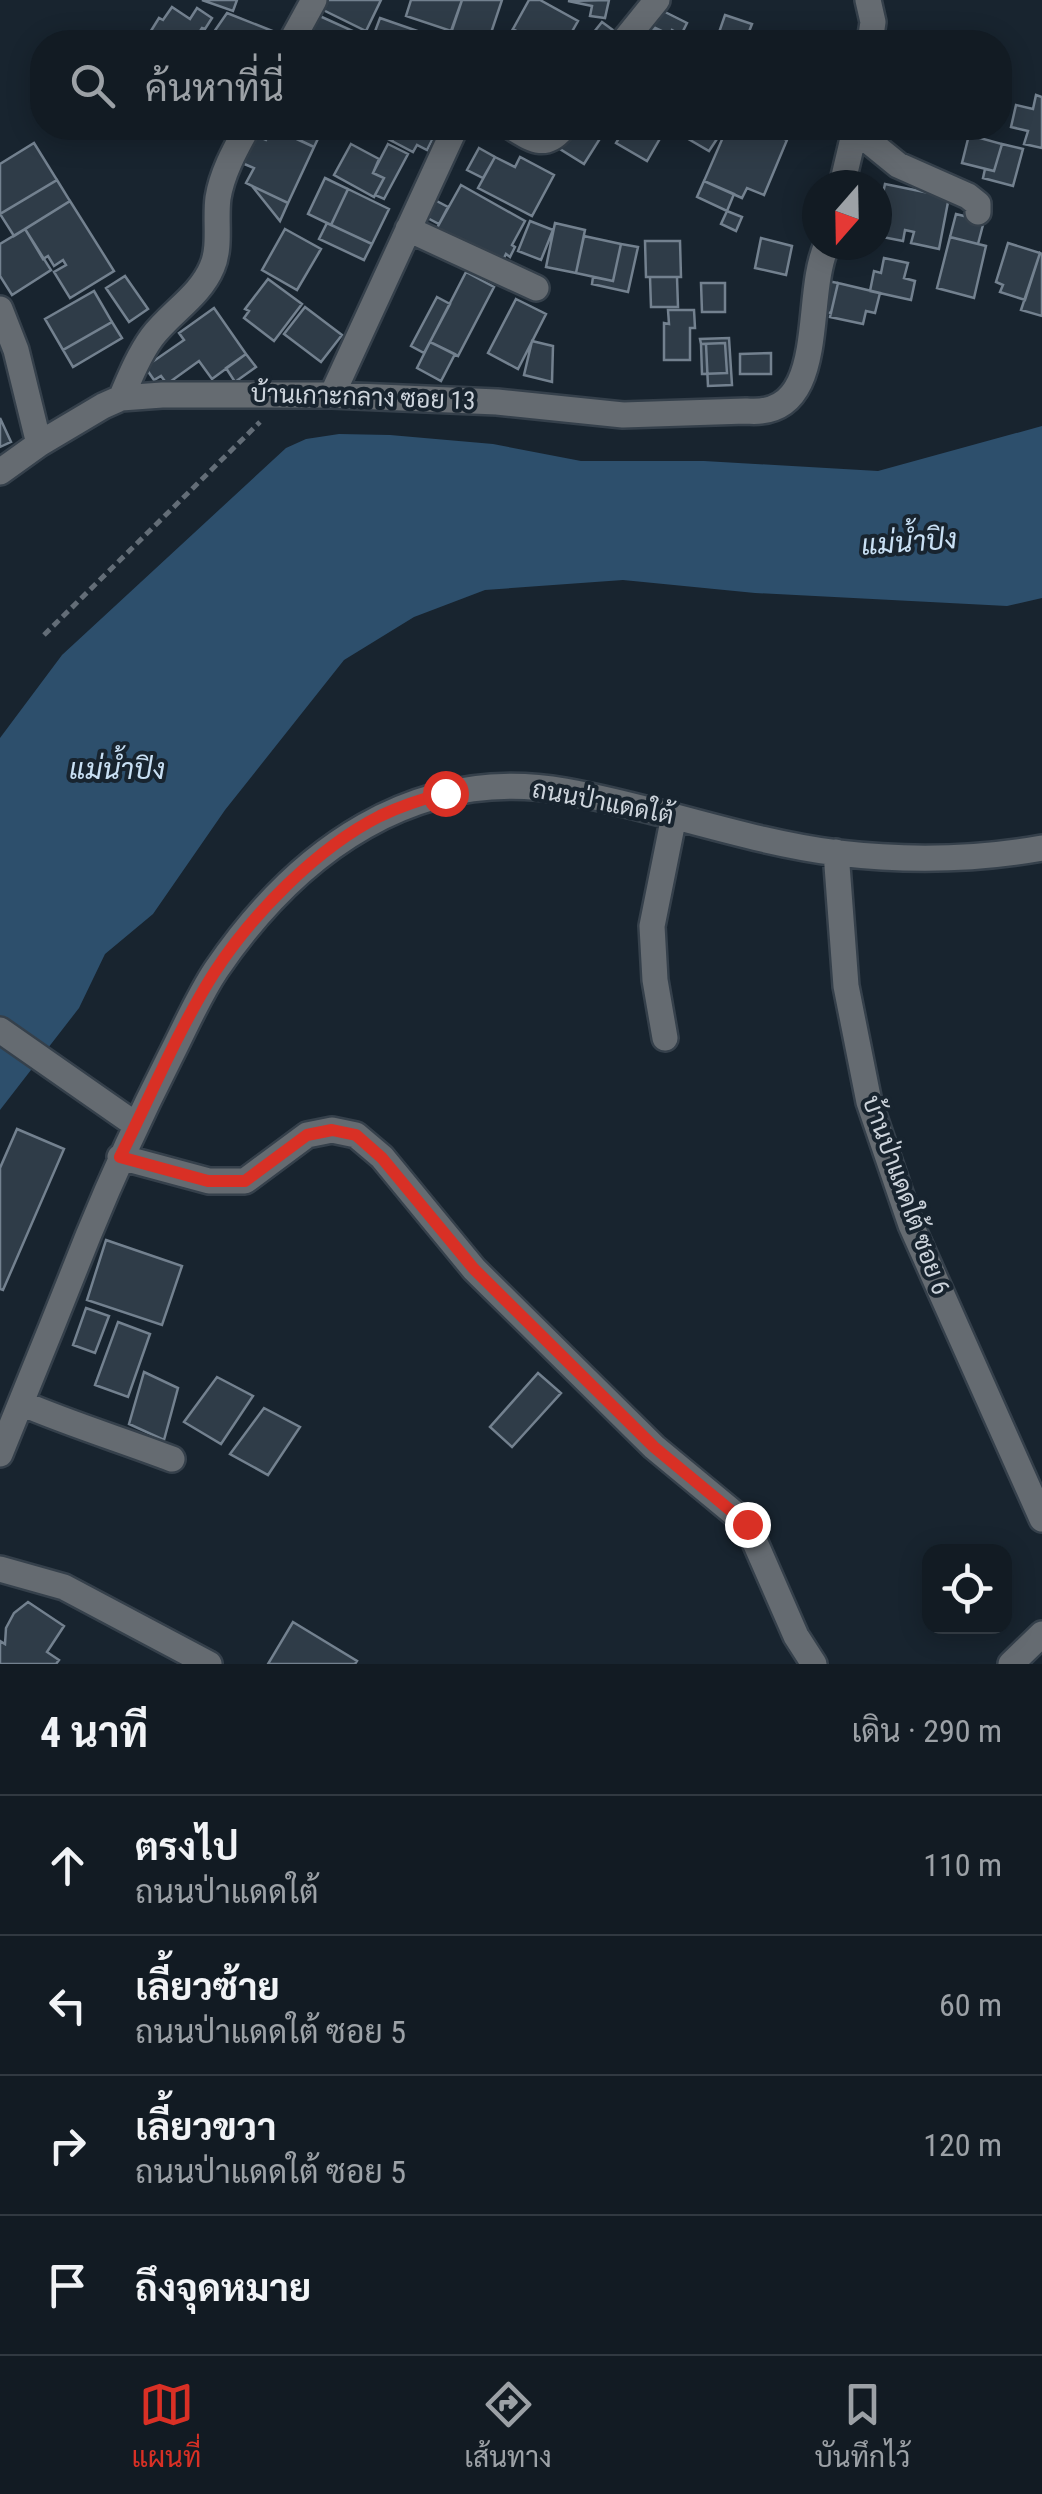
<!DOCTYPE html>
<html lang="th">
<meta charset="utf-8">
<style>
:root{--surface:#121b23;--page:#1f2830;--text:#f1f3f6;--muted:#9ca1a6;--line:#313941;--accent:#d93025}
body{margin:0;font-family:"Roboto Condensed",Sarabun,sans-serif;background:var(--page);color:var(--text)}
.controls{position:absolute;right:30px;bottom:30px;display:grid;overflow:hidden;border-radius:20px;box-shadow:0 5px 25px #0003}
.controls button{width:90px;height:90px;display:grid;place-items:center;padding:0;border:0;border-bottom:2px solid var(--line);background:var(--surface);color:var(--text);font:50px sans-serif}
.compass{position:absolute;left:802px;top:170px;width:90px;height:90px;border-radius:50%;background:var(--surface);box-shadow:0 5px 25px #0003;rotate:200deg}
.stop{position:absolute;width:30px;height:30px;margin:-22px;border:8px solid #d93025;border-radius:50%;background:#fff}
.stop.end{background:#d93025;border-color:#fff;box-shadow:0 2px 10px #0008}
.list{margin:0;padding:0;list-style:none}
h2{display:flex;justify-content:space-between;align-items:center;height:130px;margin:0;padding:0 40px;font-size:42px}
h2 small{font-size:32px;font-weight:400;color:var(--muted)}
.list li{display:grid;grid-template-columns:65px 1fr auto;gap:30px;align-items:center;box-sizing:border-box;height:140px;padding:0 40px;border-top:2px solid var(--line)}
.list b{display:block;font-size:38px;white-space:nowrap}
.list p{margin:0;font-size:32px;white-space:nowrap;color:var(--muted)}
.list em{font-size:32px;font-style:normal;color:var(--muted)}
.icon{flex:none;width:55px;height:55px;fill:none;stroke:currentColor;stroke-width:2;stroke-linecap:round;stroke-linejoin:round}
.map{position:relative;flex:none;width:1042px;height:1664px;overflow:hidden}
.search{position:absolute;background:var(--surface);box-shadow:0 5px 25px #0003;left:30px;right:30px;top:30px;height:110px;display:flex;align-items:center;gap:25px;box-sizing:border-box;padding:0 35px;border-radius:40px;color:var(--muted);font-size:38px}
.sheet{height:690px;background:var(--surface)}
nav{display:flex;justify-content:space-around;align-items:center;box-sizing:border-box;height:140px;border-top:2px solid var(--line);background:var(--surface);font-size:28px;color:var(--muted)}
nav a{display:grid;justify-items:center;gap:5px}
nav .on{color:var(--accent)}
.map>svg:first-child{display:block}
.water{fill:#2d4f6c}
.building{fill:#2f3c48;stroke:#73818f;stroke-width:2.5}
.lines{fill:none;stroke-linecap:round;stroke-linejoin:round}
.minor-casing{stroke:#35404b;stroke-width:30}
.path{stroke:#636d77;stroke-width:5;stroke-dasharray:8 5;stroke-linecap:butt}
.minor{stroke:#656b71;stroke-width:25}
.route{stroke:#d93025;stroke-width:12}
.labels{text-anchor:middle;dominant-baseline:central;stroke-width:8;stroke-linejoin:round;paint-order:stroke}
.street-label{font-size:25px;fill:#cdd4dc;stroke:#18242f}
.water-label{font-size:28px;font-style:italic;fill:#c9e0f4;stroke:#18242f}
</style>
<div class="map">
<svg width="1042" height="1664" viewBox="0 0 1042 1664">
<rect width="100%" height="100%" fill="#18242f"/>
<path class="water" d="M 1042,426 L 1042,598 L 1007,606 L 755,593 L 623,580 L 485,590 L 414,617 L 344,660 L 225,810 L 153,914 L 105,954 L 79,1008 L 0,1110 L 0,738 L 62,655 L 286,448 L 306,439 L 339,434 L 390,435 L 493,444 L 581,461 L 704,461 L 878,471 Z"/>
<path class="building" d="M 202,0 L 237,0 L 233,11 Z
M 320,0 L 381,0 L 366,31 L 317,7 Z
M 411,0 L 462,0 L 451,31 L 406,16 Z
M 462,0 L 502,0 L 488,42 L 448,42 Z
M 529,0 L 540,0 L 578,21 L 566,42 L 537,42 L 513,29 Z
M 609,0 L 605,18 L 590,16 L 592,6 L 568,1 Z
M 172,7 L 190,19 L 197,8 L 212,18 L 205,29 L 202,28 L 193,42 L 144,42 L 159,18 L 163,20 Z
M 659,9 L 687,23 L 681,35 L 672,30 L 670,35 L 651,26 Z
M 227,13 L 285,36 L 282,42 L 207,42 Z
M 313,13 L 364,36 L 361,42 L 300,42 Z
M 725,15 L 752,24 L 745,42 L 716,41 Z
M 380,18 L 432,36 L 430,42 L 371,42 Z
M 602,22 L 621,36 L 616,42 L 586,42 Z
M 651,28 L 668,36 L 664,42 L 634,42 L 639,33 L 646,37 Z
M 513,29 L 537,42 L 505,42 Z
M 1036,95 L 1042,97 L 1042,148 L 1024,144 L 1028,131 L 1011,127 L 1016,105 L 1033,109 Z
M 273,128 L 314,147 L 288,203 L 246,183 L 254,168 L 242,163 L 255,135 L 266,140 Z
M 300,128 L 323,128 L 314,147 L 295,138 Z
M 366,128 L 399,128 L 392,141 Z
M 399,128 L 432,128 L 437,130 L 427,150 L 417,145 L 413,152 L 392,141 Z
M 574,128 L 586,128 L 601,137 L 584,164 L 560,149 Z
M 625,128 L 666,128 L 647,161 L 616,143 Z
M 674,128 L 705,128 L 719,136 L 709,151 L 673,130 Z
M 727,128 L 754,138 L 758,128 L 787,140 L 764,195 L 747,188 L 742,198 L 704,181 Z
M 969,135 L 1002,144 L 994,171 L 962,163 Z
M 34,143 L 57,180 L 0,214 L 0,164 Z
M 351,144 L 379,159 L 373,173 L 384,178 L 374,197 L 334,175 Z
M 388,144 L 408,154 L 384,199 L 375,195 L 384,178 L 373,173 Z
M 1002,144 L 1023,149 L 1013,186 L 983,178 L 985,169 L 994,171 Z
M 479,148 L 495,157 L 483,178 L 467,170 Z
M 495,157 L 515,167 L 520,157 L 554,175 L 532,216 L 478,188 Z
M 325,178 L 348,189 L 331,225 L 308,214 Z
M 57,180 L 70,201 L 14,236 L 0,214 Z
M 704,181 L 734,194 L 727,211 L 697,197 Z
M 885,184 L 949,197 L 939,249 L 911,243 L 914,232 L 905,230 L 903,241 L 877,236 L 877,222 Z
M 461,185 L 525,221 L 512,245 L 515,247 L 510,257 L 506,254 L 501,264 L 437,228 Z
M 252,186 L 288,203 L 280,221 Z
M 348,189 L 389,209 L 372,244 L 331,225 Z
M 429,197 L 448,207 L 439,224 L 420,214 Z
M 70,201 L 114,271 L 70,298 L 54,272 L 66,265 L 63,260 L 54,266 L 48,256 L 43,259 L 25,229 Z
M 727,211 L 742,217 L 736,231 L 721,224 Z
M 956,214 L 984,221 L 978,244 L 950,237 Z
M 530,221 L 553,230 L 541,260 L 518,251 Z
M 327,223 L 372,244 L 364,260 L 319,239 Z
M 555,223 L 585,230 L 576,273 L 546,267 Z
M 25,229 L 51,270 L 12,295 L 0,276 L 0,244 Z
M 285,229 L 321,249 L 297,290 L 262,270 Z
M 584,236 L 621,244 L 613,281 L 576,273 Z
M 950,237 L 986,246 L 974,298 L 937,288 Z
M 761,238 L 792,246 L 786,275 L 755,268 Z
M 645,241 L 680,241 L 681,277 L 646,277 Z
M 1008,243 L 1040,253 L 1025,300 L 1000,292 L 1003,285 L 996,282 Z
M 621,244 L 638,247 L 628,292 L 592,284 L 593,277 L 613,281 Z
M 1040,253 L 1042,254 L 1042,316 L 1021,310 Z
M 884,258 L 908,263 L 904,278 L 915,281 L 911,300 L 870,291 L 874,271 L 881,273 Z
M 466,272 L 494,287 L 458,356 L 430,342 Z
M 125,276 L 148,309 L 129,322 L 106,288 Z
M 650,277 L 677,277 L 678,307 L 651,307 Z
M 268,279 L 302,304 L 274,341 L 244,318 L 249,311 L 245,309 Z
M 822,280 L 838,283 L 831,313 L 815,310 Z
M 701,283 L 725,283 L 725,312 L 702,312 Z
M 838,283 L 880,293 L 875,313 L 866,311 L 863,324 L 830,317 Z
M 94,291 L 112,322 L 63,350 L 45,319 Z
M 437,297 L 450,304 L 424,353 L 411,346 Z
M 516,299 L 546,314 L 518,369 L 488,353 Z
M 305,307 L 342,335 L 321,362 L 284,334 Z
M 214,308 L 246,354 L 212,379 L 199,361 L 167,384 L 161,376 L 154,380 L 145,367 L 184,340 L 179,333 Z
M 668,310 L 694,310 L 695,328 L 690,328 L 690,360 L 664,360 L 664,323 L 669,324 Z
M 112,322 L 122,338 L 73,367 L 63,350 Z
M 729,338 L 732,385 L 708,386 L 706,344 L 701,344 L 700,339 Z
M 532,341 L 553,346 L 552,382 L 524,375 Z
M 430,342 L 455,354 L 441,381 L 417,368 Z
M 725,343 L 727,373 L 702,374 L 701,344 Z
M 771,353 L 771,374 L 740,374 L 740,354 Z
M 246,354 L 256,367 L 235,382 L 226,368 Z
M 0,418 L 11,442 L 0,447 Z
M 17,1129 L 64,1149 L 3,1290 L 0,1289 L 0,1168 Z
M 106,1240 L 182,1266 L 162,1325 L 87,1300 Z
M 86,1308 L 109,1316 L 95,1353 L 73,1345 Z
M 118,1322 L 150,1334 L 128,1397 L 95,1385 Z
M 144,1372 L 178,1388 L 164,1440 L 129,1424 Z
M 538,1373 L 561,1393 L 512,1447 L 490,1427 Z
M 217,1377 L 253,1396 L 221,1444 L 184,1422 Z
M 264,1408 L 300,1427 L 268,1475 L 230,1454 Z
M 28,1602 L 64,1626 L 47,1652 L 59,1660 L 56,1664 L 0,1664 L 0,1641 L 5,1644 L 6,1628 L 14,1613 Z
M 293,1622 L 357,1661 L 355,1664 L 268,1664 Z"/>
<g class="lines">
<defs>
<path id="minor" d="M 868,0 L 873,22 L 870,42
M 291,42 L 314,0
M 623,42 L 657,0
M 513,128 C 533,140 545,149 563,128
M 856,128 L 855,130 L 898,165 L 968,196 L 978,204 L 978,212
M 842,185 L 855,130
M 408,229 L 536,288
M 0,309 L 16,350 L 39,444
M 332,395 L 455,128
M 121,398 C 130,377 139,355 152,337 C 171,312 200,296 212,267 C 221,247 215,220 218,198 C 222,173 235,150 247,128
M 0,472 L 39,444 L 103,406 L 121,398 L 162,395 L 332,395 L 497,402 L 623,415 L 746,411 C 831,419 802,297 827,245
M 836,852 L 846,986 L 869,1102 L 911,1225 L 1042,1519
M 0,1030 L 136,1125
M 665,1038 L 655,980 L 652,926 L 674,816
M 120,1157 L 209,1181 L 245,1181 L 307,1135 L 332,1130 L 356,1135 L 382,1157 L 474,1269 L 654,1447 L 747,1524 L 796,1636 L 814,1664
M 21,1403 C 70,1424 122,1440 172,1459
M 0,1454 C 30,1381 59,1309 88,1236 C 113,1175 140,1116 170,1057 C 185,1028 198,997 216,970 C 297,851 415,765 565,791 C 656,807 748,842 838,853 C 906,861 975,860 1042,848
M 0,1569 L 64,1587 L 209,1664
M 1011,1664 L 1042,1634"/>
</defs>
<use href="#minor" class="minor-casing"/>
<path class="path" d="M 44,635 L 260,422"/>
<use href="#minor" class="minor"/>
</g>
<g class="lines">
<path class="route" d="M 445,793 C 422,799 401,806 380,816 C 317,848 252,914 214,973 C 178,1030 150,1097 120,1157 L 208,1181 L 245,1181 L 307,1135 L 332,1130 L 356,1135 L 382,1158 L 474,1269 L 654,1447 L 747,1524"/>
</g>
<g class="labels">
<g class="street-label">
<text transform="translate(363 397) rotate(2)">บ้านเกาะกลาง ซอย 13</text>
<text transform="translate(603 802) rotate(11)">ถนนป่าแดดใต้</text>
<text transform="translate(906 1195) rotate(70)">บ้านป่าแดดใต้ ซอย 6</text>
</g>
<g class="water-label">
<text transform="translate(909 542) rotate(-4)">แม่น้ำปิง</text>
<text x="117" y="769">แม่น้ำปิง</text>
</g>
</g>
</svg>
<div class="controls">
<button><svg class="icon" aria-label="locate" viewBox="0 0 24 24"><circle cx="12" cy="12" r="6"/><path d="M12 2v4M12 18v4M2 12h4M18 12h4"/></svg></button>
</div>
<svg class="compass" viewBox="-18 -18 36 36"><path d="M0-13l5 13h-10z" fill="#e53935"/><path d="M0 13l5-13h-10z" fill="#9ca1a6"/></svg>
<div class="stop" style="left:445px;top:793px"></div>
<div class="stop end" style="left:747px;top:1524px"></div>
<div class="search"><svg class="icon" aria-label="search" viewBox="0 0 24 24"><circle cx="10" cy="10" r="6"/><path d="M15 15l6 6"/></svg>ค้นหาที่นี่</div>
</div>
<section class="sheet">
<h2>4 นาที<small>เดิน · 290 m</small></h2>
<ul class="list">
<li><svg class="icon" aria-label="ahead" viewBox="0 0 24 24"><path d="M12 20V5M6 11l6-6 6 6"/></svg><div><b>ตรงไป</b><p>ถนนป่าแดดใต้</p></div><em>110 m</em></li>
<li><svg class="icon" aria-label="left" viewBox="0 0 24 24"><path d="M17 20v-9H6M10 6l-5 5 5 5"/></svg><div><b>เลี้ยวซ้าย</b><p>ถนนป่าแดดใต้ ซอย 5</p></div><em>60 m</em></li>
<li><svg class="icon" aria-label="right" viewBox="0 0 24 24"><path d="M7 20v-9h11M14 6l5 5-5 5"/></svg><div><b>เลี้ยวขวา</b><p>ถนนป่าแดดใต้ ซอย 5</p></div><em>120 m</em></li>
<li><svg class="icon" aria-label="arrive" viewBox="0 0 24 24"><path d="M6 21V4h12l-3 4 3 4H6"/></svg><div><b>ถึงจุดหมาย</b></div></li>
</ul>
</section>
<nav>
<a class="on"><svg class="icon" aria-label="map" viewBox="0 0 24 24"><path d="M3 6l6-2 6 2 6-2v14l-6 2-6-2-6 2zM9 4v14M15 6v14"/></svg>แผนที่</a>
<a><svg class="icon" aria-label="directions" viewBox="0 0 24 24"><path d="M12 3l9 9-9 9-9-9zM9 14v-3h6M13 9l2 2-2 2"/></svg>เส้นทาง</a>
<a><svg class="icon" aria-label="saved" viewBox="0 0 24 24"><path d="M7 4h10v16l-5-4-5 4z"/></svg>บันทึกไว้</a>
</nav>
